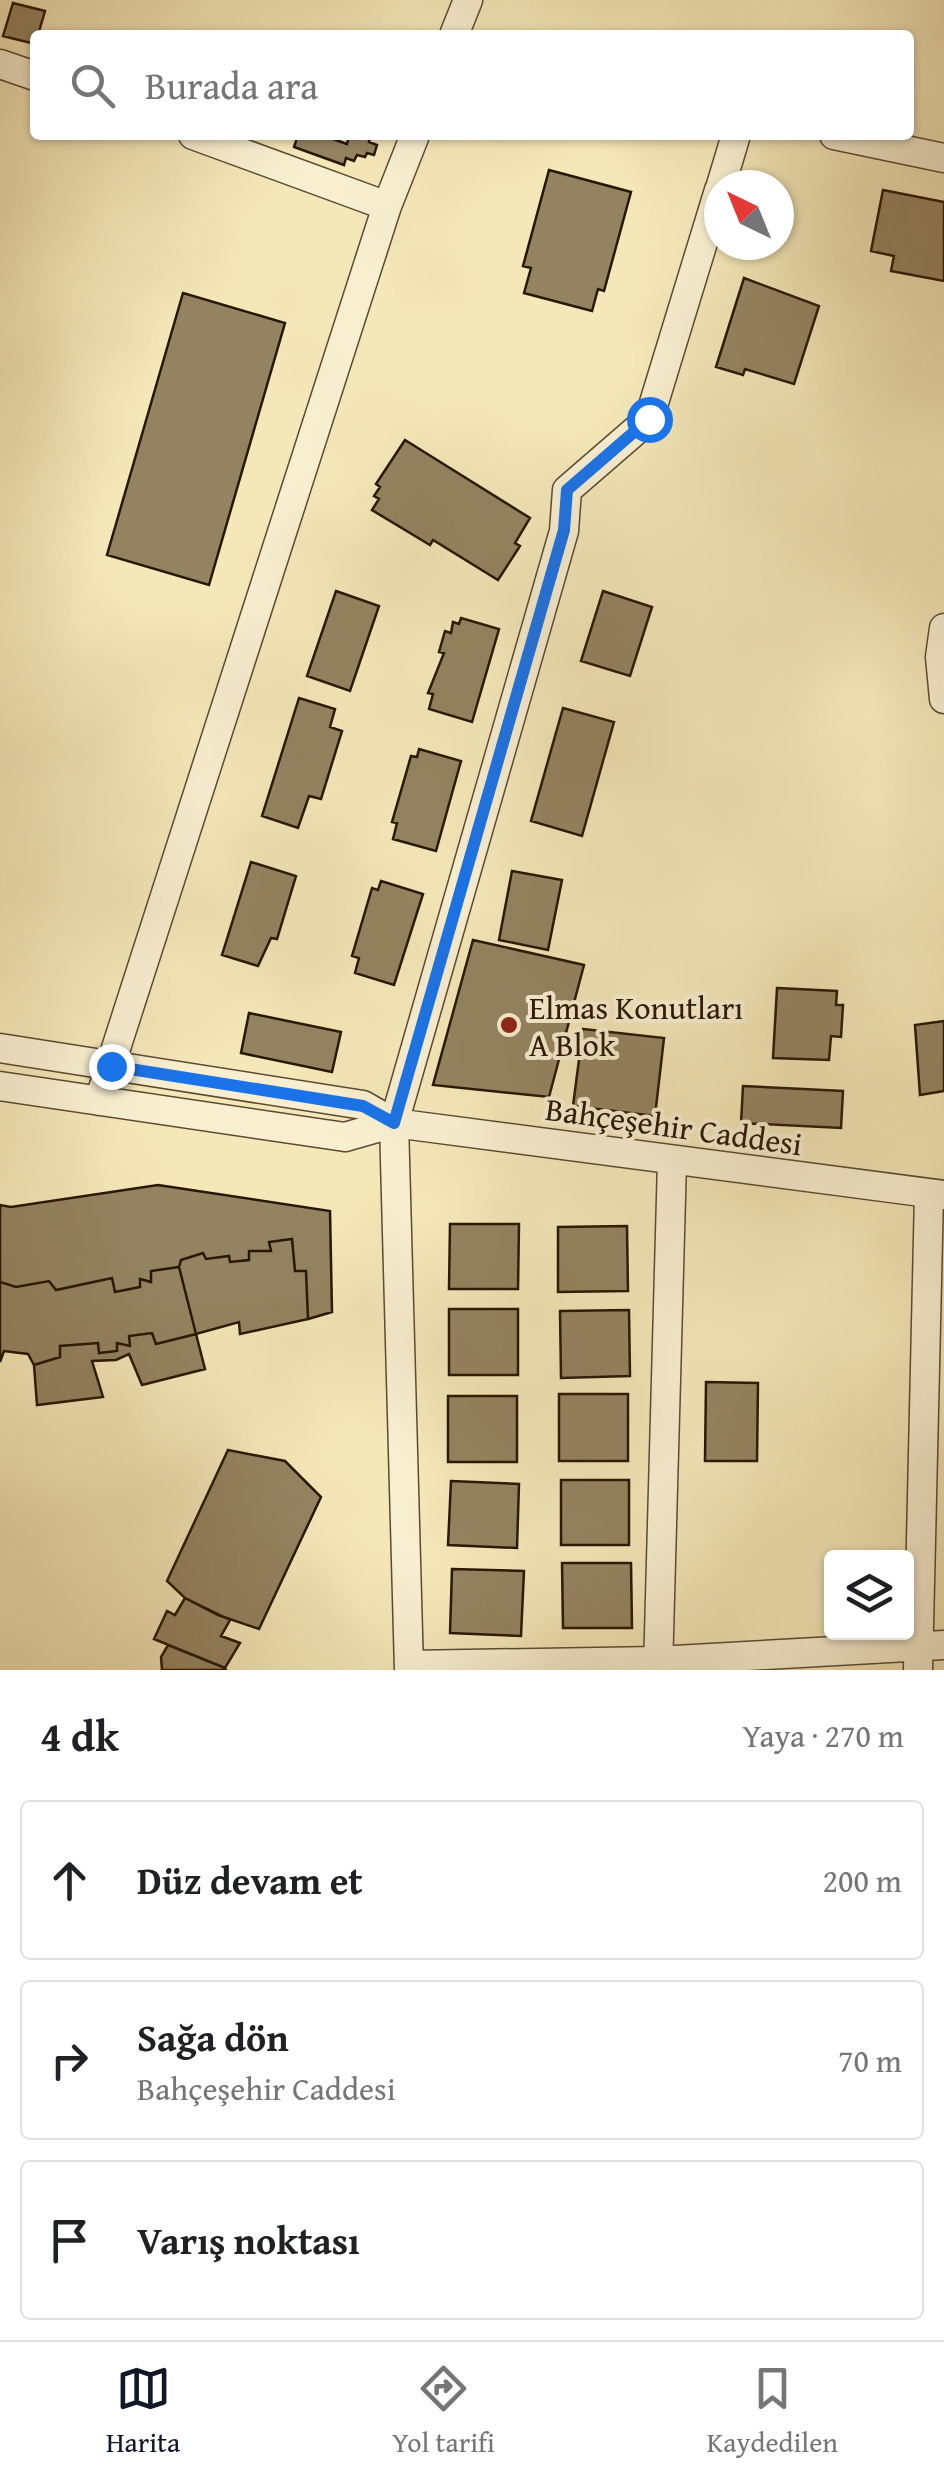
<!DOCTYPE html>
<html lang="tr">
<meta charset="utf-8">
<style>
:root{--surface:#fff;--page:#f2f2f2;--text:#202124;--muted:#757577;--line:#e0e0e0;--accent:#111827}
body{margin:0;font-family:"Gentium Book Plus",serif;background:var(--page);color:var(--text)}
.controls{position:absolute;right:30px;bottom:30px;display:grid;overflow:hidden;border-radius:10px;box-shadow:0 2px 8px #0004}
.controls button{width:90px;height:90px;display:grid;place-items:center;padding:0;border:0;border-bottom:2px solid var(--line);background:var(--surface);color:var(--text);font:50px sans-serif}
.compass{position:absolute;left:704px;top:170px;width:90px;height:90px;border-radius:50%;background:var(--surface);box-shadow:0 2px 8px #0004;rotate:317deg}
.stop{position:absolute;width:30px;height:30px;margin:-22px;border:8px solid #1a73e8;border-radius:50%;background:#fff}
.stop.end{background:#1a73e8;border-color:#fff;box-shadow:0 2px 10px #0008}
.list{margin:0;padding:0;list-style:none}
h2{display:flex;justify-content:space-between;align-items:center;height:130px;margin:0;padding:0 40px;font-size:42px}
h2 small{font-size:32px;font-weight:400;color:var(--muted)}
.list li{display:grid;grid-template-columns:65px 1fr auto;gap:30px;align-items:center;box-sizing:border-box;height:160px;margin:0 20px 20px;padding:0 20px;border:2px solid var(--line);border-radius:10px}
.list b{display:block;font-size:38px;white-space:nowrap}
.list p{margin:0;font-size:32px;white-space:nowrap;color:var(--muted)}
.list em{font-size:32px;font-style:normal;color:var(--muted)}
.icon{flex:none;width:55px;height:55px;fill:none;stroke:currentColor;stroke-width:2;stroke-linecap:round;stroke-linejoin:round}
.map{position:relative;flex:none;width:944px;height:1670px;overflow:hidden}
.search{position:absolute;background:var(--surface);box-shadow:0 2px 8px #0004;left:30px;right:30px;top:30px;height:110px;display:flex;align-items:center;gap:25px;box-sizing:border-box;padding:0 35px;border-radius:10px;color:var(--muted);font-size:38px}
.sheet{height:670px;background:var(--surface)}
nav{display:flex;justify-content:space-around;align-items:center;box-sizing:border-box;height:140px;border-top:2px solid var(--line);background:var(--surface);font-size:28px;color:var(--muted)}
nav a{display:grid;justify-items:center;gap:5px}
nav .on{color:var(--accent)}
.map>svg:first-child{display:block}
.building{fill:#948361;stroke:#2b1603;stroke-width:2.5}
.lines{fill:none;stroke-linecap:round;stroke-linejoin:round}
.street-casing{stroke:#5d4a30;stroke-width:31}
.street{stroke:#f8efd1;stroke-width:28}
.route{stroke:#1a73e8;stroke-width:12}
.poi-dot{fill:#8f2418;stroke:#f8efd1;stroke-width:4}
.labels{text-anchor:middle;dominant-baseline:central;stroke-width:8;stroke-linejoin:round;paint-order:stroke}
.poi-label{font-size:32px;fill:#2b1603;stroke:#f8efd1;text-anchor:start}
.street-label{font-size:32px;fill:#2b1603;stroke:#f8efd1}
</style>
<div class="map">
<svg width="944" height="1670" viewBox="0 0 944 1670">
<rect width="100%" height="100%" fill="#f4e7b8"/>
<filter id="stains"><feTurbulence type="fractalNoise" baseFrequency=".002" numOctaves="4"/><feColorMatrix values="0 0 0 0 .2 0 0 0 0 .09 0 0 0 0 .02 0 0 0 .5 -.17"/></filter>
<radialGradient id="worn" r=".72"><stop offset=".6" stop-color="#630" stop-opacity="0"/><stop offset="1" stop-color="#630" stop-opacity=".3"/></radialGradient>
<path class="building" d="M 13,3 L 45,11 L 38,35 L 35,35 L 35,44 L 3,36 Z
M 298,135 L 322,135 L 347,144 L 349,136 L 356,139 L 358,135 L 368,135 L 371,136 L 369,142 L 377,145 L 374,155 L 367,153 L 365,157 L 357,155 L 354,161 L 346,158 L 344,165 L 294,147 Z
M 549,170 L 631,192 L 604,291 L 598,289 L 592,311 L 524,293 L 531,268 L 523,266 Z
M 883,190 L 944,202 L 944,281 L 891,271 L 894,256 L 871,251 Z
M 744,278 L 819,306 L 794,384 L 745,369 L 743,375 L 716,367 Z
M 183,293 L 285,323 L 209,585 L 107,555 Z
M 405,440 L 530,518 L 515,543 L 520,546 L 498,580 L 433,540 L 430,545 L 372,510 L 379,499 L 374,496 L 380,487 L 376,484 Z
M 336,591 L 379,606 L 350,691 L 307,676 Z
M 603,591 L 652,607 L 630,676 L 581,661 Z
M 461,618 L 499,629 L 472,722 L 429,709 L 433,694 L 428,693 L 444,653 L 439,652 L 445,631 L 451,633 L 453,622 L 459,624 Z
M 299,698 L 335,709 L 330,727 L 342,731 L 321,799 L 309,796 L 298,828 L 262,816 Z
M 563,708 L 614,722 L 582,836 L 531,821 Z
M 419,749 L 461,761 L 436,851 L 393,839 L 397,823 L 392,822 L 411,756 L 417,757 Z
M 251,862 L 296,876 L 277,939 L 271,938 L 258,966 L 222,955 Z
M 512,871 L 562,880 L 548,950 L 499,940 Z
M 381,881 L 423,894 L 394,985 L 355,973 L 359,958 L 352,956 L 372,888 L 378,890 Z
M 473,940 L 584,965 L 549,1097 L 433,1085 Z
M 777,988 L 837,991 L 836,1005 L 843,1005 L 841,1037 L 831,1036 L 829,1060 L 773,1058 Z
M 249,1013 L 341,1032 L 332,1072 L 241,1053 Z
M 944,1021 L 944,1091 L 920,1095 L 915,1025 Z
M 583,1029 L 664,1038 L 655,1116 L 573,1106 Z
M 743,1086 L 843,1091 L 841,1128 L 741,1123 Z
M 158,1185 L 330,1211 L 332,1312 L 308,1319 L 306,1271 L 295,1271 L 292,1239 L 269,1242 L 271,1251 L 249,1251 L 249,1260 L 230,1262 L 229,1256 L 206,1259 L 203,1253 L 181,1260 L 179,1267 L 151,1271 L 151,1282 L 140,1279 L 140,1287 L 115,1292 L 112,1278 L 56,1290 L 49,1281 L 16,1287 L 0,1282 L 0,1205 L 11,1207 Z
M 450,1224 L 519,1224 L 518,1289 L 449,1289 Z
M 627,1226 L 628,1291 L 558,1292 L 558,1227 Z
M 292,1239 L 295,1271 L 306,1271 L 308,1319 L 240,1334 L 239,1322 L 196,1334 L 179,1267 L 181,1260 L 203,1253 L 206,1259 L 229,1256 L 230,1262 L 249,1260 L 249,1251 L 271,1251 L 269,1242 Z
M 179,1267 L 196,1334 L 156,1344 L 152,1333 L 129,1336 L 130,1346 L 117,1343 L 117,1351 L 99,1353 L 98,1343 L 60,1346 L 60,1357 L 34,1365 L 28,1354 L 4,1351 L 0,1362 L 0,1282 L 16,1287 L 49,1281 L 56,1290 L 112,1278 L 115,1292 L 140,1287 L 140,1279 L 151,1282 L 151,1271 Z
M 449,1309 L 518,1309 L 518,1375 L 449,1375 Z
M 629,1310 L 630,1376 L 561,1378 L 560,1311 Z
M 152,1333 L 156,1344 L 196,1334 L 205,1369 L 142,1385 L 129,1354 L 116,1360 L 92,1361 L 103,1397 L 37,1405 L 34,1365 L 60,1357 L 60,1346 L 98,1343 L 99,1353 L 117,1351 L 117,1343 L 130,1346 L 129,1336 Z
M 706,1382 L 758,1383 L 757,1461 L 705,1461 Z
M 559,1394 L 628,1394 L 628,1461 L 559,1461 Z
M 448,1396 L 517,1396 L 517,1462 L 448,1462 Z
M 228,1450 L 285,1461 L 321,1497 L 259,1629 L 218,1615 L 185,1598 L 167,1581 Z
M 561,1480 L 629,1480 L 629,1545 L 561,1545 Z
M 451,1481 L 519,1484 L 517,1548 L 448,1545 Z
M 562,1563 L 631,1563 L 632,1628 L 563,1628 Z
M 452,1569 L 524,1571 L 521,1636 L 450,1633 Z
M 185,1598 L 230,1620 L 221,1636 L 240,1643 L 225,1668 L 154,1639 L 167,1611 L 175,1615 Z
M 168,1645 L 225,1668 L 226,1670 L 162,1670 L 161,1657 Z"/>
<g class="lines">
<defs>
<path id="street" d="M 454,35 L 468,0
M 0,64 L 35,76
M 193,135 L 387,206
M 834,135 L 944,158
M 721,185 L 736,135
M 944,628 L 940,657 L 944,699
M 0,1048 L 363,1105 L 394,1123 L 944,1195
M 0,1086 L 345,1137 L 394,1123
M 99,1101 L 387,206 L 415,135
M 409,1665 L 657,1661 L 944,1645
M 409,1670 L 394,1123 L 564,531 L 567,490 L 649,419 L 719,190
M 658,1670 L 672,1161
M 918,1670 L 929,1194"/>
</defs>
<use href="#street" class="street-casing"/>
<use href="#street" class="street"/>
</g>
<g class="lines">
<path class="route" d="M 111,1066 L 363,1106 L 394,1123 L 564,530 L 567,490 L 649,419"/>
</g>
<circle class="poi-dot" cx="509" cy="1025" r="10"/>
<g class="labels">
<g class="poi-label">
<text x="529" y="1007">Elmas Konutları<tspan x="529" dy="37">A Blok</tspan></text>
</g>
<g class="street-label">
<text transform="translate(674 1126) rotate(8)">Bahçeşehir Caddesi</text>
</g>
</g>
<rect width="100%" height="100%" filter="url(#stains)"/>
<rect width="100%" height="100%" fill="url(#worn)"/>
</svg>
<div class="controls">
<button><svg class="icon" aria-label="layers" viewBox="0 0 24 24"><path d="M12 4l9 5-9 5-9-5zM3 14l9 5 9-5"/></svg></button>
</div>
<svg class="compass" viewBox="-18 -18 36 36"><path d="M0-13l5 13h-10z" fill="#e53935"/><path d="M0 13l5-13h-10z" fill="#757577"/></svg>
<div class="stop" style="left:649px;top:419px"></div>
<div class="stop end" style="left:111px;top:1066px"></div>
<div class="search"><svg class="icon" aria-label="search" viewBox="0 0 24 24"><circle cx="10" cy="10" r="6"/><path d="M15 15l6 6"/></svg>Burada ara</div>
</div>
<section class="sheet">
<h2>4 dk<small>Yaya · 270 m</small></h2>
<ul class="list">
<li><svg class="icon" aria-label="ahead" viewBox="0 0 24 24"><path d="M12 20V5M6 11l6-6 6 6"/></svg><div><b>Düz devam et</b></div><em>200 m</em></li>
<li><svg class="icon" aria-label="right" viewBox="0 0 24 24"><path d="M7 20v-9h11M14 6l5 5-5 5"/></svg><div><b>Sağa dön</b><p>Bahçeşehir Caddesi</p></div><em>70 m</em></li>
<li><svg class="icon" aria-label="arrive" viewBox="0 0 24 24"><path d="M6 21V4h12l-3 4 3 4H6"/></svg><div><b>Varış noktası</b></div></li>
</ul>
</section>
<nav>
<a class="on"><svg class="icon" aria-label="map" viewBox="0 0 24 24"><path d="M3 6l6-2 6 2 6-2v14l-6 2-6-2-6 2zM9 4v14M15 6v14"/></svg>Harita</a>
<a><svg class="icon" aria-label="directions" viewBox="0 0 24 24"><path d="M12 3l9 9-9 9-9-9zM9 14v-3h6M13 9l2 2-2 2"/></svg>Yol tarifi</a>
<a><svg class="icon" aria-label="saved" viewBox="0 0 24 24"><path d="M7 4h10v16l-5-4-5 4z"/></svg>Kaydedilen</a>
</nav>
